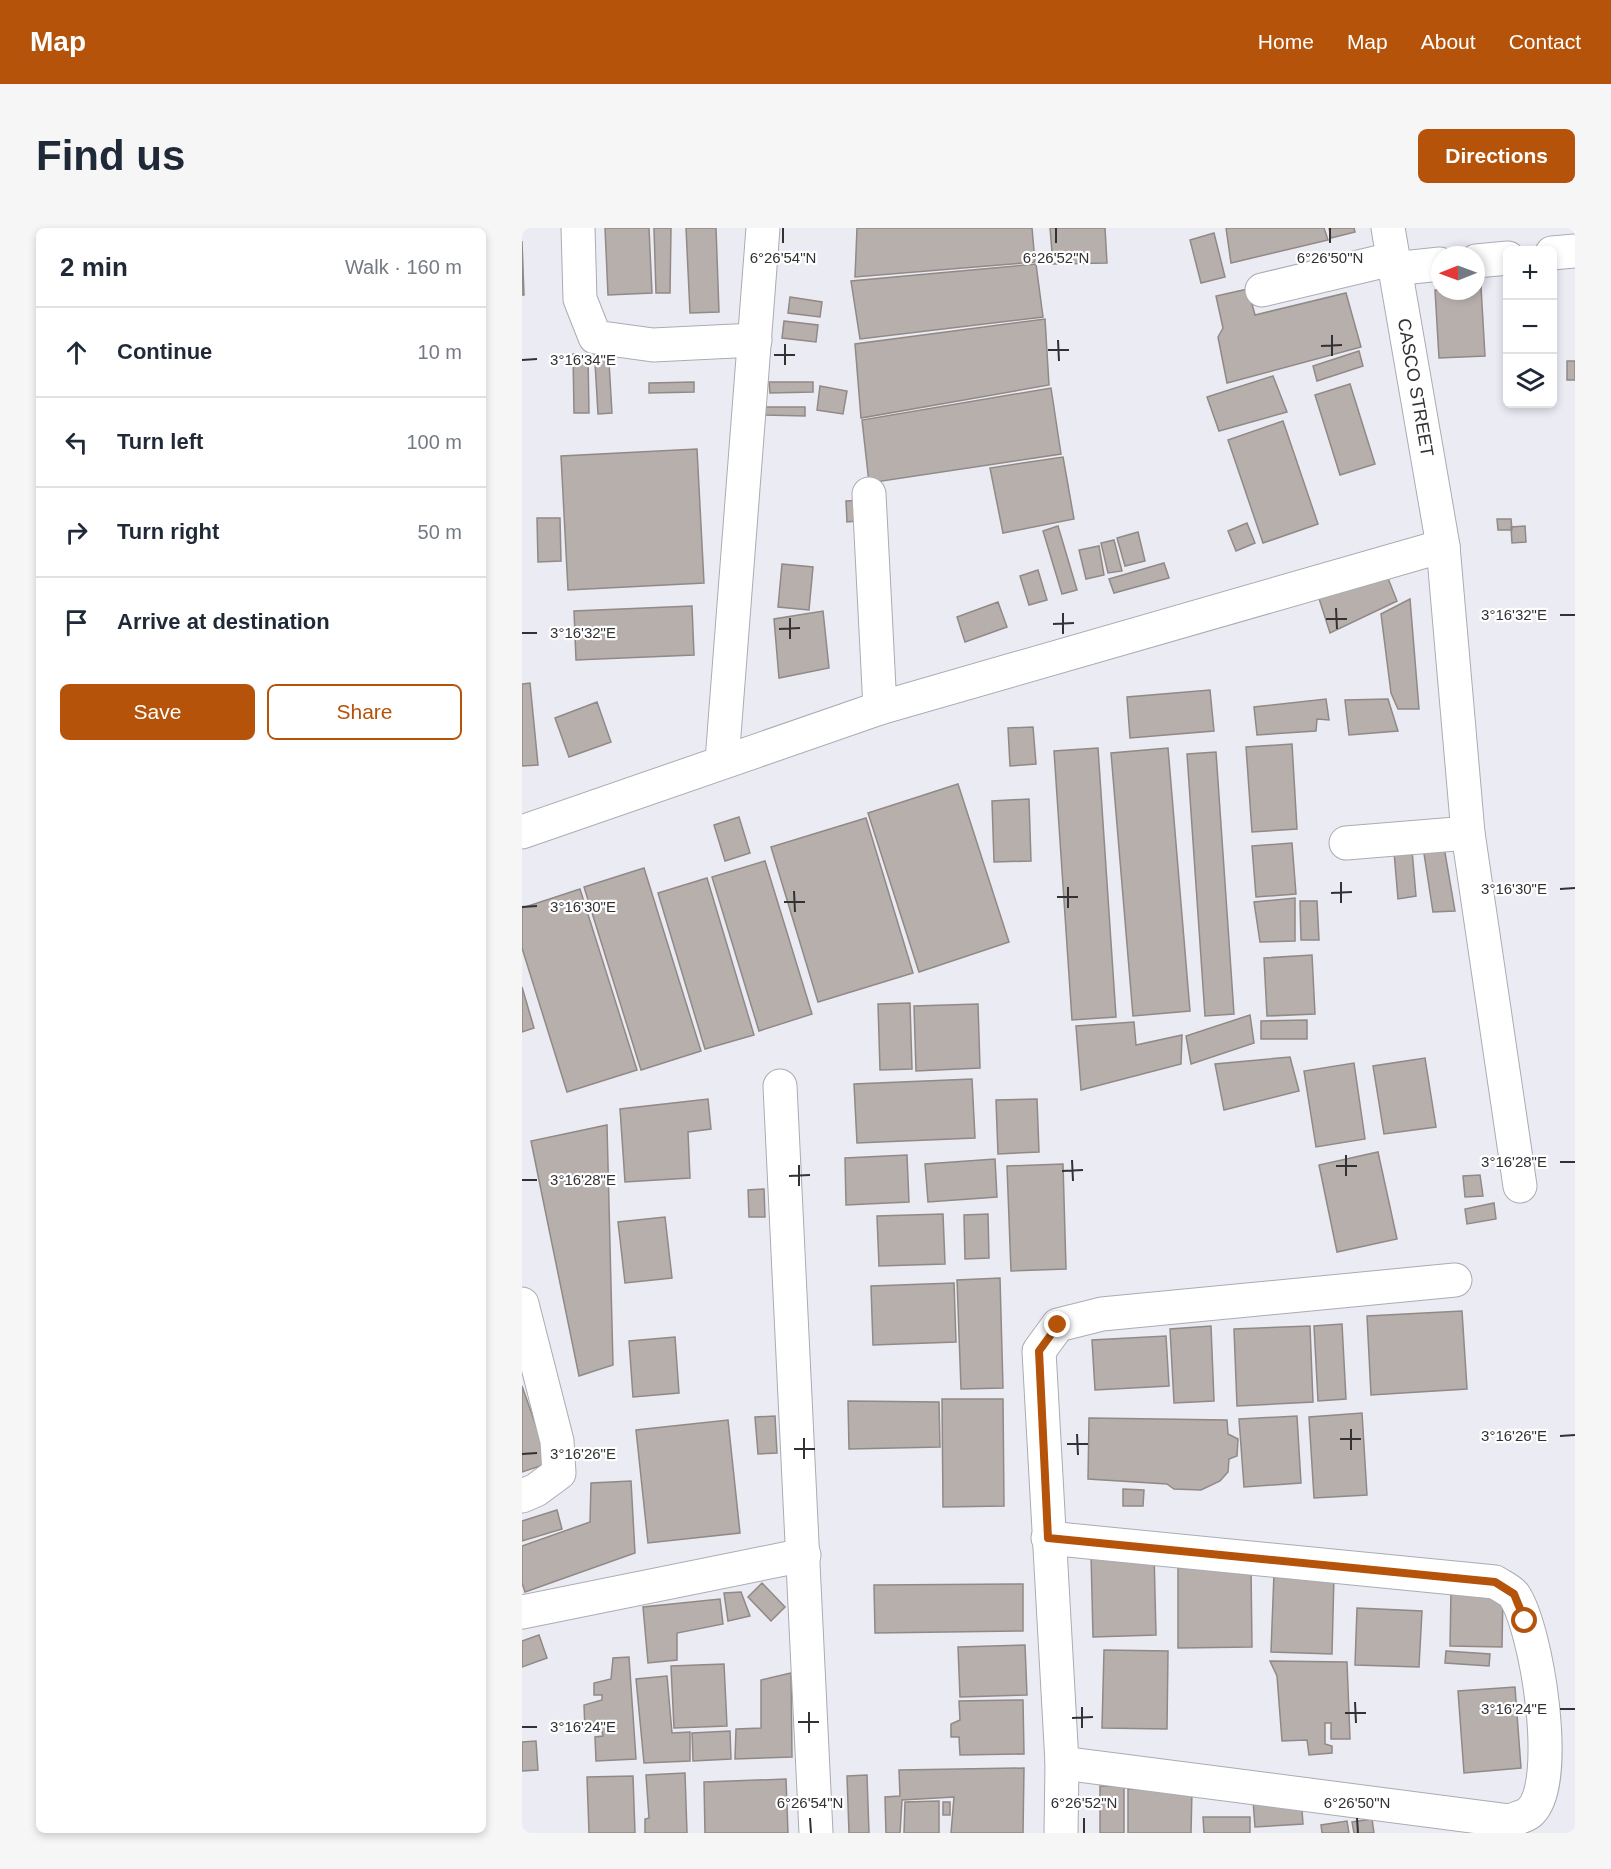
<!DOCTYPE html>
<meta charset="utf-8">
<style>
:root{--surface:#fff;--page:#f6f6f7;--text:#1f2937;--muted:#747a83;--line:#e0e1e3;--accent:#b45309}
body{margin:0;font-family:Arial,sans-serif;background:var(--page);color:var(--text)}
.controls{position:absolute;right:18px;top:18px;display:grid;overflow:hidden;border-radius:9px;box-shadow:0 3px 9px #0003}
.controls button{width:54px;height:54px;display:grid;place-items:center;padding:0;border:0;border-bottom:2px solid var(--line);background:var(--surface);color:var(--text);font:30px sans-serif}
.compass{position:absolute;left:909px;top:18px;width:54px;height:54px;border-radius:50%;background:var(--surface);box-shadow:0 3px 9px #0003;rotate:269deg}
.stop{position:absolute;width:18px;height:18px;margin:-14px;border:4px solid #b45309;border-radius:50%;background:#fff}
.stop.end{background:#b45309;border-color:#fff;box-shadow:0 2px 6px #0008}
.list{margin:0;padding:0;list-style:none}
h2{display:flex;justify-content:space-between;align-items:center;height:78px;margin:0;padding:0 24px;font-size:26px}
h2 small{font-size:20px;font-weight:400;color:var(--muted)}
.list li{display:grid;grid-template-columns:39px 1fr auto;gap:18px;align-items:center;box-sizing:border-box;height:90px;padding:0 24px;border-top:2px solid var(--line)}
.list b{display:block;font-size:22px;white-space:nowrap}
.list em{font-size:20px;font-style:normal;color:var(--muted)}
.actions{display:flex;gap:12px;padding:18px 24px}
.actions a{flex:1;padding:14px 0;border:2px solid var(--accent);border-radius:9px;text-align:center;font-size:21px;color:var(--accent)}
.actions .main{background:var(--accent);color:#fff}
.icon{flex:none;width:33px;height:33px;fill:none;stroke:currentColor;stroke-width:2;stroke-linecap:round;stroke-linejoin:round}
.map{position:relative;flex:none;width:1053px;height:1605px;overflow:hidden;border-radius:9px}
header{display:flex;align-items:center;gap:36px;box-sizing:border-box;height:84px;padding:0 30px;background:var(--accent);color:#fff}
header strong{font-size:28px}
nav{display:flex;gap:33px;margin-inline-start:auto;font-size:21px}
.intro{display:flex;align-items:center;justify-content:space-between;box-sizing:border-box;height:144px;padding:0 36px}
h1{margin:0;font-size:42px}
.button{padding:15px 27px;border-radius:9px;background:var(--accent);color:#fff;font-size:21px;font-weight:700}
main{display:flex;gap:36px;padding:0 36px}
aside{flex:1;background:var(--surface);border-radius:9px;box-shadow:0 3px 9px #0003}
.map>svg:first-child{display:block}
.building{fill:#b7afab;stroke:#918986;stroke-width:1.5}
.lines{fill:none;stroke-linecap:round;stroke-linejoin:round}
.minor-casing{stroke:#aaacb3;stroke-width:35}
.minor{stroke:#fff;stroke-width:33}
.route{stroke:#b45309;stroke-width:8}
.ticks{fill:none;stroke:#323235;stroke-width:2}
.labels{text-anchor:middle;dominant-baseline:central;stroke-width:4.5;stroke-linejoin:round;paint-order:stroke}
.street-label{font-size:18px;fill:#323235;stroke:#fff}
.ticks-label{font-size:15px;text-anchor:middle;fill:#323235;stroke:#fff;stroke-width:4.5;stroke-linejoin:round;paint-order:stroke}
</style>
<header>
<strong>Map</strong>
<nav><a>Home</a><a>Map</a><a>About</a><a>Contact</a></nav>
</header>
<div class="intro"><h1>Find us</h1><a class="button">Directions</a></div>
<main>
<aside>
<h2>2 min<small>Walk · 160 m</small></h2>
<ul class="list">
<li><svg class="icon" aria-label="ahead" viewBox="0 0 24 24"><path d="M12 20V5M6 11l6-6 6 6"/></svg><div><b>Continue</b></div><em>10 m</em></li>
<li><svg class="icon" aria-label="left" viewBox="0 0 24 24"><path d="M17 20v-9H6M10 6l-5 5 5 5"/></svg><div><b>Turn left</b></div><em>100 m</em></li>
<li><svg class="icon" aria-label="right" viewBox="0 0 24 24"><path d="M7 20v-9h11M14 6l5 5-5 5"/></svg><div><b>Turn right</b></div><em>50 m</em></li>
<li><svg class="icon" aria-label="arrive" viewBox="0 0 24 24"><path d="M6 21V4h12l-3 4 3 4H6"/></svg><div><b>Arrive at destination</b></div></li>
</ul>
<div class="actions"><a class="main">Save</a><a>Share</a></div>
</aside>
<div class="map">
<svg width="1053" height="1605" viewBox="0 0 1053 1605">
<rect width="100%" height="100%" fill="#eaebf3"/>
<path class="building" d="M 83,0 L 127,0 L 130,65 L 86,67 Z
M 132,0 L 149,0 L 148,65 L 134,65 Z
M 164,0 L 194,0 L 197,84 L 168,85 Z
M 335,0 L 510,0 L 513,34 L 333,49 Z
M 528,0 L 583,0 L 585,35 L 531,36 Z
M 704,0 L 802,0 L 806,12 L 709,35 Z
M 807,0 L 832,0 L 833,4 L 809,10 Z
M 692,5 L 703,49 L 679,55 L 668,12 Z
M 0,13 L 2,67 L 0,67 Z
M 514,36 L 521,89 L 338,111 L 329,53 Z
M 959,59 L 963,128 L 917,130 L 913,62 L 954,63 L 954,60 Z
M 726,61 L 733,87 L 824,65 L 839,119 L 705,155 L 696,109 L 701,100 L 694,68 Z
M 268,69 L 300,74 L 298,89 L 266,85 Z
M 1030,78 L 1033,78 L 1032,111 L 1030,111 Z
M 523,91 L 527,157 L 339,190 L 333,116 Z
M 262,93 L 296,97 L 294,114 L 260,110 Z
M 86,117 L 90,185 L 76,186 L 72,118 Z
M 837,123 L 841,138 L 795,153 L 791,138 Z
M 51,126 L 66,126 L 67,185 L 52,185 Z
M 1045,133 L 1053,133 L 1053,152 L 1045,152 Z
M 751,148 L 765,184 L 697,203 L 685,169 Z
M 172,154 L 172,164 L 127,165 L 127,155 Z
M 247,154 L 291,154 L 291,164 L 248,165 Z
M 828,156 L 853,236 L 818,247 L 793,167 Z
M 298,158 L 325,163 L 321,186 L 295,182 Z
M 529,160 L 539,226 L 347,255 L 340,192 Z
M 241,179 L 283,179 L 283,188 L 242,187 Z
M 761,193 L 796,296 L 741,315 L 706,212 Z
M 175,221 L 182,355 L 46,362 L 39,228 Z
M 541,229 L 552,291 L 481,305 L 468,240 Z
M 344,272 L 345,292 L 325,294 L 324,273 Z
M 15,290 L 38,290 L 39,333 L 16,334 Z
M 975,291 L 989,291 L 990,302 L 976,302 Z
M 725,295 L 733,315 L 714,323 L 706,303 Z
M 536,298 L 555,362 L 540,366 L 521,303 Z
M 1003,298 L 1004,314 L 990,315 L 989,299 Z
M 616,304 L 623,333 L 603,338 L 595,310 Z
M 592,312 L 600,343 L 586,345 L 579,315 Z
M 577,318 L 582,347 L 564,351 L 557,322 Z
M 642,335 L 647,350 L 592,365 L 587,351 Z
M 260,336 L 291,339 L 287,382 L 256,379 Z
M 862,340 L 875,373 L 808,405 L 794,361 Z
M 516,342 L 525,372 L 507,377 L 498,348 Z
M 888,371 L 897,481 L 876,481 L 869,465 L 859,386 Z
M 476,374 L 485,399 L 443,414 L 435,389 Z
M 170,378 L 172,427 L 54,432 L 52,383 Z
M 301,383 L 307,440 L 257,450 L 252,391 Z
M 8,455 L 16,537 L 0,538 L 0,456 Z
M 688,462 L 692,503 L 608,510 L 605,469 Z
M 804,471 L 807,492 L 795,491 L 794,503 L 735,507 L 732,479 Z
M 866,471 L 876,503 L 827,507 L 823,472 Z
M 75,474 L 89,514 L 47,529 L 33,490 Z
M 511,499 L 514,536 L 488,538 L 486,500 Z
M 770,516 L 775,601 L 730,604 L 724,519 Z
M 576,520 L 594,789 L 550,792 L 532,523 Z
M 646,520 L 668,783 L 611,788 L 589,525 Z
M 694,524 L 712,786 L 683,788 L 665,526 Z
M 436,556 L 487,714 L 397,744 L 346,585 Z
M 507,571 L 509,633 L 472,634 L 470,573 Z
M 217,589 L 228,625 L 203,633 L 192,597 Z
M 344,590 L 391,745 L 296,774 L 249,619 Z
M 770,615 L 774,666 L 734,669 L 730,618 Z
M 901,619 L 922,619 L 933,683 L 911,684 Z
M 890,622 L 894,668 L 876,671 L 872,624 Z
M 243,633 L 290,786 L 237,803 L 190,649 Z
M 122,640 L 179,823 L 119,842 L 62,659 Z
M 185,650 L 232,807 L 183,821 L 136,665 Z
M 58,661 L 115,842 L 45,864 L 0,720 L 0,680 Z
M 773,670 L 773,713 L 738,714 L 732,674 Z
M 778,673 L 795,673 L 797,712 L 779,712 Z
M 790,727 L 793,786 L 745,788 L 742,730 Z
M 0,759 L 12,800 L 0,804 Z
M 388,775 L 390,841 L 358,842 L 356,776 Z
M 456,776 L 458,840 L 394,843 L 392,778 Z
M 728,787 L 732,815 L 669,836 L 664,808 Z
M 785,792 L 785,811 L 739,811 L 739,793 Z
M 612,794 L 614,817 L 660,807 L 659,836 L 559,862 L 554,798 Z
M 768,829 L 777,863 L 702,882 L 693,836 Z
M 903,830 L 914,899 L 862,906 L 851,838 Z
M 832,835 L 843,911 L 794,919 L 782,843 Z
M 450,851 L 453,910 L 335,915 L 332,856 Z
M 186,871 L 189,901 L 166,904 L 168,950 L 103,954 L 98,881 Z
M 515,871 L 517,924 L 476,926 L 474,872 Z
M 85,897 L 91,1137 L 57,1148 L 9,913 Z
M 856,924 L 875,1011 L 815,1024 L 797,937 Z
M 385,927 L 387,974 L 324,977 L 323,930 Z
M 473,931 L 475,969 L 406,974 L 403,936 Z
M 541,936 L 544,1041 L 489,1043 L 485,938 Z
M 958,947 L 961,968 L 943,969 L 941,948 Z
M 242,961 L 243,989 L 227,989 L 226,962 Z
M 972,975 L 974,991 L 945,996 L 943,981 Z
M 421,986 L 423,1036 L 357,1038 L 355,988 Z
M 466,986 L 467,1030 L 443,1031 L 442,987 Z
M 143,989 L 150,1050 L 103,1055 L 96,994 Z
M 478,1050 L 481,1160 L 439,1161 L 435,1052 Z
M 432,1055 L 434,1114 L 351,1117 L 349,1058 Z
M 940,1083 L 945,1161 L 849,1167 L 845,1088 Z
M 820,1096 L 824,1171 L 796,1173 L 792,1098 Z
M 689,1098 L 692,1173 L 652,1175 L 648,1101 Z
M 788,1098 L 791,1174 L 715,1178 L 712,1101 Z
M 644,1108 L 647,1158 L 573,1162 L 570,1112 Z
M 153,1109 L 157,1165 L 111,1169 L 107,1113 Z
M 0,1158 L 27,1235 L 0,1244 Z
M 420,1171 L 481,1171 L 482,1278 L 421,1279 Z
M 326,1173 L 417,1174 L 418,1219 L 327,1221 Z
M 840,1185 L 845,1267 L 792,1270 L 787,1189 Z
M 253,1188 L 255,1225 L 236,1226 L 233,1189 Z
M 775,1188 L 779,1255 L 722,1259 L 717,1191 Z
M 567,1190 L 705,1192 L 706,1206 L 716,1211 L 715,1228 L 707,1231 L 706,1244 L 698,1253 L 679,1262 L 652,1261 L 645,1256 L 566,1251 Z
M 206,1192 L 218,1305 L 126,1315 L 114,1202 Z
M 109,1253 L 113,1325 L 3,1364 L 0,1355 L 0,1318 L 68,1294 L 69,1255 Z
M 601,1261 L 622,1262 L 621,1278 L 601,1278 Z
M 35,1282 L 40,1301 L 0,1313 L 0,1293 Z
M 632,1324 L 634,1407 L 571,1409 L 569,1326 Z
M 656,1340 L 729,1340 L 730,1419 L 656,1420 Z
M 752,1345 L 812,1347 L 810,1426 L 749,1424 Z
M 240,1355 L 263,1379 L 249,1393 L 226,1369 Z
M 501,1356 L 501,1403 L 353,1405 L 352,1357 Z
M 929,1363 L 981,1364 L 980,1419 L 928,1418 Z
M 219,1364 L 228,1388 L 206,1393 L 202,1365 Z
M 198,1371 L 201,1396 L 155,1405 L 155,1432 L 126,1435 L 121,1379 Z
M 835,1380 L 900,1383 L 897,1439 L 833,1437 Z
M 17,1407 L 25,1430 L 0,1439 L 0,1413 Z
M 503,1417 L 505,1467 L 438,1469 L 436,1419 Z
M 582,1422 L 646,1423 L 645,1501 L 580,1500 Z
M 924,1423 L 968,1426 L 967,1438 L 923,1435 Z
M 107,1429 L 114,1531 L 74,1533 L 73,1509 L 81,1508 L 80,1503 L 63,1503 L 62,1477 L 80,1472 L 80,1467 L 72,1467 L 72,1455 L 89,1451 L 91,1430 Z
M 748,1433 L 825,1434 L 828,1511 L 809,1511 L 809,1495 L 803,1495 L 803,1516 L 810,1518 L 810,1525 L 787,1527 L 785,1512 L 760,1513 L 755,1448 Z
M 202,1436 L 205,1498 L 152,1500 L 149,1438 Z
M 269,1445 L 270,1529 L 213,1531 L 214,1501 L 239,1500 L 239,1452 Z
M 145,1448 L 150,1505 L 168,1504 L 168,1533 L 122,1535 L 114,1451 Z
M 993,1459 L 999,1540 L 942,1545 L 936,1463 Z
M 501,1472 L 502,1526 L 438,1527 L 437,1509 L 429,1509 L 429,1496 L 438,1492 L 437,1473 Z
M 208,1503 L 209,1531 L 171,1533 L 170,1505 Z
M 14,1513 L 16,1542 L 0,1543 L 0,1514 Z
M 502,1540 L 501,1605 L 429,1605 L 432,1569 L 380,1572 L 378,1605 L 364,1605 L 363,1569 L 378,1568 L 377,1542 Z
M 163,1545 L 165,1605 L 123,1605 L 123,1591 L 127,1590 L 124,1547 Z
M 345,1547 L 347,1605 L 327,1605 L 325,1548 Z
M 111,1548 L 113,1605 L 67,1605 L 65,1549 Z
M 264,1551 L 266,1605 L 183,1605 L 182,1554 Z
M 578,1558 L 602,1558 L 602,1605 L 578,1605 Z
M 606,1561 L 670,1562 L 669,1605 L 606,1605 Z
M 779,1569 L 781,1596 L 733,1599 L 731,1572 Z
M 417,1573 L 417,1605 L 382,1605 L 383,1574 Z
M 421,1574 L 428,1574 L 428,1587 L 421,1587 Z
M 681,1589 L 728,1589 L 728,1605 L 682,1605 Z
M 850,1591 L 852,1605 L 832,1605 L 830,1594 Z
M 825,1593 L 827,1605 L 800,1605 L 799,1597 Z"/>
<g class="lines">
<defs>
<g id="minor">
<path d="M 56,0 L 58,71 L 73,109 L 131,117 L 233,112"/>
<path id="s1" d="M 866,0 L 921,318 L 946,605 L 998,958"/>
<path d="M 1030,25 L 1053,23"/>
<path d="M 954,33 L 986,30"/>
<path d="M 871,41 L 918,36"/>
<path d="M 740,62 L 870,31"/>
<path d="M 347,266 L 358,480"/>
<path d="M 200,533 L 241,0"/>
<path d="M 0,604 L 358,480 L 921,318"/>
<path d="M 824,615 L 946,605"/>
<path d="M 258,858 L 294,1605"/>
<path d="M 0,1076 L 35,1213 L 37,1245 L 14,1262 L 0,1268"/>
<path d="M 526,1310 L 973,1354 C 979,1358 988,1362 992,1367 C 1015,1401 1039,1553 1009,1583 C 1005,1588 994,1590 988,1593 L 540,1535"/>
<path d="M 0,1384 L 282,1327"/>
<path d="M 539,1605 L 540,1535 L 517,1123 L 536,1097 L 580,1086 L 933,1052"/>
</g>
</defs>
<use href="#minor" class="minor-casing"/>
<use href="#minor" class="minor"/>
</g>
<g class="lines">
<path class="route" d="M 536,1097 L 517,1123 L 526,1310 L 973,1354 L 992,1366 L 1003,1393"/>
</g>
<path class="ticks" d="M 261,0 L 261,15M 534,0 L 534,15M 808,0 L 808,15M 810,107 L 810,128M 536,112 L 537,133M 263,116 L 263,137M 799,118 L 820,117M 526,122 L 547,122M 252,127 L 273,127M 0,132 L 15,131M 814,380 L 815,401M 541,385 L 541,406M 1038,387 L 1053,387M 268,390 L 268,411M 804,391 L 825,391M 531,396 L 552,395M 257,401 L 278,400M 0,405 L 15,405M 819,654 L 819,675M 546,659 L 546,680M 1038,661 L 1053,660M 272,663 L 273,684M 809,665 L 830,664M 535,669 L 556,669M 262,674 L 283,674M 0,679 L 15,678M 824,927 L 824,948M 550,932 L 551,953M 1038,934 L 1053,934M 277,937 L 277,958M 814,938 L 835,938M 540,943 L 561,942M 267,948 L 288,947M 0,952 L 15,952M 829,1201 L 829,1222M 555,1206 L 556,1227M 1038,1208 L 1053,1207M 282,1210 L 282,1231M 818,1211 L 839,1211M 545,1216 L 566,1216M 272,1221 L 293,1221M 0,1226 L 15,1225M 833,1474 L 834,1495M 560,1479 L 560,1500M 1038,1481 L 1053,1481M 287,1484 L 287,1505M 823,1485 L 844,1485M 550,1490 L 571,1489M 276,1494 L 297,1494M 0,1499 L 15,1499M 288,1590 L 289,1605M 562,1590 L 562,1605M 835,1590 L 836,1605"/>
<g class="labels">
<g class="street-label">
<text stroke="none"><textPath href="#s1" startOffset="162">CASCO STREET</textPath></text>
</g>
</g>
<g class="ticks-label">
<text x="261" y="35">6°26'54"N</text>
<text x="534" y="35">6°26'52"N</text>
<text x="808" y="35">6°26'50"N</text>
<text x="61" y="137">3°16'34"E</text>
<text x="992" y="392">3°16'32"E</text>
<text x="61" y="410">3°16'32"E</text>
<text x="992" y="666">3°16'30"E</text>
<text x="61" y="684">3°16'30"E</text>
<text x="992" y="939">3°16'28"E</text>
<text x="61" y="957">3°16'28"E</text>
<text x="992" y="1213">3°16'26"E</text>
<text x="61" y="1231">3°16'26"E</text>
<text x="992" y="1486">3°16'24"E</text>
<text x="61" y="1504">3°16'24"E</text>
<text x="288" y="1580">6°26'54"N</text>
<text x="562" y="1580">6°26'52"N</text>
<text x="835" y="1580">6°26'50"N</text>
</g>
</svg>
<div class="controls">
<button>+</button>
<button>−</button>
<button><svg class="icon" aria-label="layers" viewBox="0 0 24 24"><path d="M12 4l9 5-9 5-9-5zM3 14l9 5 9-5"/></svg></button>
</div>
<svg class="compass" viewBox="-18 -18 36 36"><path d="M0-13l5 13h-10z" fill="#e53935"/><path d="M0 13l5-13h-10z" fill="#747a83"/></svg>
<div class="stop" style="left:1003px;top:1393px"></div>
<div class="stop end" style="left:536px;top:1097px"></div>
</div>
</main>
